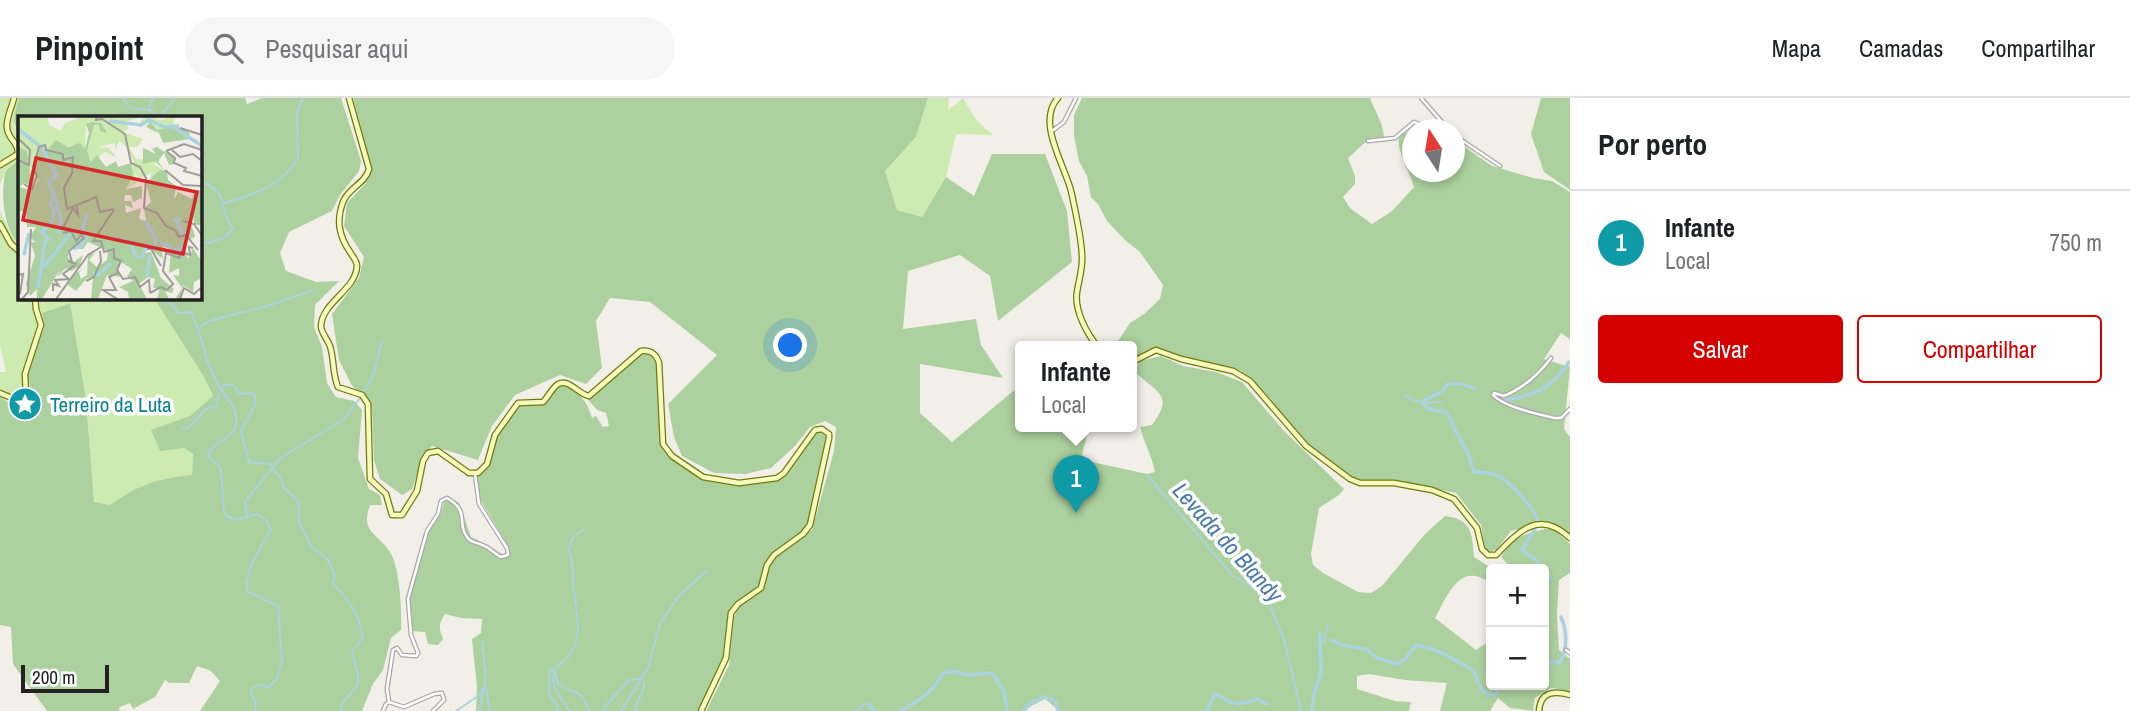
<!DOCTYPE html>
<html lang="pt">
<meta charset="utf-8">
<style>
:root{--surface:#fff;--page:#f6f6f6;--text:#202124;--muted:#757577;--line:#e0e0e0;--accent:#d40000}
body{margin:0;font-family:"Archivo Narrow",sans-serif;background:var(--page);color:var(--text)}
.controls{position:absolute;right:21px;bottom:21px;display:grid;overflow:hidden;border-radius:7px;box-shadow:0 4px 10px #0003}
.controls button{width:63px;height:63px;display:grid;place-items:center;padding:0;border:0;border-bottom:2px solid var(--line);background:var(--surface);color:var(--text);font:35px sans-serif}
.compass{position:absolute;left:1402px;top:21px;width:63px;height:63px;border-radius:50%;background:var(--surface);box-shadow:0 4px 10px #0003;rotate:348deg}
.scale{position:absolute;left:21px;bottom:18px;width:88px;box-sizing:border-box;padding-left:7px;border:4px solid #222;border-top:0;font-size:19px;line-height:24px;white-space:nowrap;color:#222;-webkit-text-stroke:5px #fff;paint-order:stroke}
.you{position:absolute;left:791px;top:248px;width:24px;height:24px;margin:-18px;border:5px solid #fff;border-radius:50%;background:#1a73e8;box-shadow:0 0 0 10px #1a73e833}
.badge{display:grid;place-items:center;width:46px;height:46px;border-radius:50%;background:var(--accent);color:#fff;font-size:23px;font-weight:700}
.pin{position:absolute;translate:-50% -58px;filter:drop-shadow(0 2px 4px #0008)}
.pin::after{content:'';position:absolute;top:37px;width:24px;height:21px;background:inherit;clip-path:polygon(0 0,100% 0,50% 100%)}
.popup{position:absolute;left:1015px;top:243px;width:122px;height:91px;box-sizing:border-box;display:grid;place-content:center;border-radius:7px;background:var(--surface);filter:drop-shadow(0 2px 5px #0005);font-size:23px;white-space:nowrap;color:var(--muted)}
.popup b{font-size:26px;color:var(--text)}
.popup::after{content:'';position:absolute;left:50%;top:100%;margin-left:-14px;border:14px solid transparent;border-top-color:var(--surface)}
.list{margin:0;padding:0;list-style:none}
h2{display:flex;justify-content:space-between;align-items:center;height:91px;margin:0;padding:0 28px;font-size:30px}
h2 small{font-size:23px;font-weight:400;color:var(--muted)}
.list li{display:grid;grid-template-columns:46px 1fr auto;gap:21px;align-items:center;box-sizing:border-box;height:105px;padding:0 28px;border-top:2px solid var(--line)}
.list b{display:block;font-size:26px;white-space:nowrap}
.list p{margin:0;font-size:23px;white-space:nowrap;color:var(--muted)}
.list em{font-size:23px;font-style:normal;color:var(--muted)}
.actions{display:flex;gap:14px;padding:21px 28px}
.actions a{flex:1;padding:16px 0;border:2px solid var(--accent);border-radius:7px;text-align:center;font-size:24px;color:var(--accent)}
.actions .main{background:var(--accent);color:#fff}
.icon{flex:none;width:38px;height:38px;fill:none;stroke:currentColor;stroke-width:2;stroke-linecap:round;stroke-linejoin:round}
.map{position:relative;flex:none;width:1570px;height:613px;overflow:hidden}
header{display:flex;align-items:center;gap:42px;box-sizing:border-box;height:98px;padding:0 35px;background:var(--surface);border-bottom:2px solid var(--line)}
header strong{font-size:33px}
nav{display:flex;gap:38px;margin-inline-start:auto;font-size:24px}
.search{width:490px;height:63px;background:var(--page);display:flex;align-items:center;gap:18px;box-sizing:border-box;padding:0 24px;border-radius:38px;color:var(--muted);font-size:26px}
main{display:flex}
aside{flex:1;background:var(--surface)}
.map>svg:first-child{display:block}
.grass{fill:#cdebb0}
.forest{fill:#add19e}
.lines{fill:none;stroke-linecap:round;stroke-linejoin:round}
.stream{stroke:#aad3df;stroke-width:2}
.canal{stroke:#aad3df;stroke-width:3.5}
.street-casing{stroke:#a9a9a9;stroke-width:5}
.secondary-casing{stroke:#707d05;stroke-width:7}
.street{stroke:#fff;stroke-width:2.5}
.secondary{stroke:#f7fabf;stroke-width:4.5}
.labels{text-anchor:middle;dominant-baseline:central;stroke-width:7;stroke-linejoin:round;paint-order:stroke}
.culture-label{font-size:21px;fill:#0d838f;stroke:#fff;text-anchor:start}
.water-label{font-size:23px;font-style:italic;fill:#4a7aab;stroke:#fff}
.inset-river{fill:none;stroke:#aad3df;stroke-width:3.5}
.inset-road{fill:none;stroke:#9f9d99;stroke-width:2}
.view{fill:#d62828;fill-opacity:0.15;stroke:#d62828;stroke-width:3.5}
.inset-edge{fill:none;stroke:#222;stroke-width:3.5}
</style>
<header>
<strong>Pinpoint</strong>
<div class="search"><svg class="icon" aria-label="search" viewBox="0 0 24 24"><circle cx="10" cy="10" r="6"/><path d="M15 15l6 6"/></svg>Pesquisar aqui</div>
<nav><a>Mapa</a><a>Camadas</a><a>Compartilhar</a></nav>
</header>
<main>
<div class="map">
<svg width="1570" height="613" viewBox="0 0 1570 613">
<rect width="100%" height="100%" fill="#f2efe9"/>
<path class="grass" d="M 0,0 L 19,0 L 15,14 L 14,28 L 19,36 L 19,62 L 6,74 L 0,86 Z
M 928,0 L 949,0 L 948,12 L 963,0 C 972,16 978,27 994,37 L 956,36 L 946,79 L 922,120 L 897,112 L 885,73 L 916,39 Z
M 0,112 L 11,136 L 19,146 L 19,200 L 80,200 L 89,203 L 154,200 L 204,279 L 213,299 L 190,318 L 184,350 L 193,357 L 192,377 C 157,380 138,387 110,407 L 94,405 L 86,302 L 69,205 L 42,215 C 45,241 31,250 28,274 C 25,293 38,294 25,316 L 0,299 L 0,274 L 6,274 L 0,247 Z"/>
<path class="forest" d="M 19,0 L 245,0 L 247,6 L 262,0 L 341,0 L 361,63 L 359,73 L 340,97 L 332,113 L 289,134 L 280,155 L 286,173 L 316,184 L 339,183 L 315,207 L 314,229 L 322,249 L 327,285 L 336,299 L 354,303 L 362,312 L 358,360 L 369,391 L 380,397 L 382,407 L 370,407 C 360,435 377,434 390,454 C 400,470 402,513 401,532 L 391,540 L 383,572 L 373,586 L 362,613 L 200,613 L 220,583 L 211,573 L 197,568 L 189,585 L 169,585 L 165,582 L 155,599 L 133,611 L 130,605 L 120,609 L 119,613 L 47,613 L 13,566 L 11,529 L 0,527 L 0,299 L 25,316 L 33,303 L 27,275 L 44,230 L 42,215 L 70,205 L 86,302 L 94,404 L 110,407 C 138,387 157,380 192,377 L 193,356 L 184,350 L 160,353 L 151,332 L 190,318 L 213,298 L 204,279 L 154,200 L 200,200 L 200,19 L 19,19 L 19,36 C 11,24 15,13 19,0 Z
M 353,0 L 928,0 L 916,39 L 885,73 L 897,112 L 922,119 L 946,79 L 974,98 L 992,56 L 1045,56 L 1067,113 L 1072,164 L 998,223 L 990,178 L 960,157 L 908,173 L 903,231 L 976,221 L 981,247 L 1003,280 L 920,266 L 920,315 L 952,344 L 1012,294 L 1020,290 L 1020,329 L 1089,329 L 1077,377 L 1092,364 L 1147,376 L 1155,374 C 1152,358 1144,345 1140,329 L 1152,327 C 1173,298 1160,296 1137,276 L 1136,270 L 1140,263 L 1161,258 L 1183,268 L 1216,274 L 1242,284 L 1285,334 L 1344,391 L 1339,397 L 1319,410 L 1311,456 L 1313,467 L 1323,475 L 1358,494 L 1371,495 L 1382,488 L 1425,436 L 1445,418 C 1472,421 1472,435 1474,459 L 1493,471 L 1491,485 C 1486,482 1481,479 1475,478 C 1455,474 1443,506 1435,520 L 1476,552 L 1491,542 L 1491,587 L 1544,587 L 1544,471 L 1512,471 L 1501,459 L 1514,440 L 1544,431 L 1554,431 L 1570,446 L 1570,475 L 1559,482 L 1557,517 L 1559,552 L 1570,561 L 1570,593 L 1551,590 L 1535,600 L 1533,613 L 1510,610 L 1498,600 L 1490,613 L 1440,613 L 1447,585 L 1405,582 L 1369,576 L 1357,578 L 1357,591 L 1395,603 L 1411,604 L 1409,613 L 1060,613 L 1045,601 L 1027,610 L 1025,613 L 706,613 L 729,567 L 734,519 L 740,506 L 731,515 L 728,553 L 701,613 L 476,613 L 477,589 L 472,541 L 481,535 L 482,521 L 461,520 L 445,516 C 438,526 439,531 443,541 L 438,547 L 428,546 L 425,534 L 411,533 L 408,498 L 427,430 L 441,415 L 445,401 L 449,399 L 459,405 L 471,439 L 486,446 L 502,456 L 509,456 L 503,439 L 481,403 L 475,372 L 482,373 L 485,370 L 492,341 L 518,305 C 530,305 541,306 550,296 C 555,291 555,287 563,285 C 578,293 587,303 592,320 L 596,318 L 603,329 L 609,328 L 606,315 L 597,312 L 585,298 L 638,255 L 651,254 L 659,265 L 663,346 C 677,370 710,385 738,385 C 751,385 767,380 781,378 L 813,336 L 822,331 L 829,340 L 810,427 L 788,447 L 812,432 L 834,353 L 836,329 L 825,323 L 810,329 L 795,348 L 771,370 L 745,376 L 714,375 L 682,358 L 674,339 L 668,306 L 717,257 L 650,204 L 610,200 L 596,223 L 602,270 L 586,286 L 560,277 L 515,297 L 492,328 L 478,362 L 432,348 L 423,359 L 412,391 L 402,397 L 380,381 L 374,362 L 372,311 L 351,286 L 339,262 L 332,216 L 359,180 L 364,159 L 344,128 L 347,105 L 366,85 L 370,64 Z
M 1082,0 L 1370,0 C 1375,14 1383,24 1384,39 L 1370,40 L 1348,60 L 1355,78 L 1355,86 L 1343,99 L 1350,110 L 1372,126 L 1392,113 L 1414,89 C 1410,74 1396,52 1399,39 L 1412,31 L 1424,31 L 1412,32 L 1412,74 L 1454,74 L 1455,42 L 1492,68 L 1533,80 L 1552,83 L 1570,94 L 1570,241 L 1561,235 L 1544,261 L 1570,269 L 1564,331 L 1570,339 L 1570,437 L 1558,428 L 1537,426 L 1511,433 L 1497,451 L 1488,455 L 1485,451 L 1481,427 L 1456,395 L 1395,382 L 1363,384 L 1353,381 L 1309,348 L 1241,273 L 1178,258 L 1159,250 L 1154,249 L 1132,261 L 1132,249 L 1114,249 L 1130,225 L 1144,216 L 1160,201 L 1163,187 L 1140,154 L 1126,143 L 1107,123 L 1098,106 L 1091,99 L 1087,78 L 1079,63 L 1074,38 L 1074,17 Z
M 1541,0 L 1570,0 L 1570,92 L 1544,74 L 1531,36 Z
M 19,62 L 19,146 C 3,130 0,94 6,73 C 10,69 15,65 19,62 Z"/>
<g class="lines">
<path class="stream" d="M 123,0 L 130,10 L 151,12 L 156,19
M 148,12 L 153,0
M 160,19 L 175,0
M 200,82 C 233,98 216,108 233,130 C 226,142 213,145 200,145
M 224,105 C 252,97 284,87 298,60 L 297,16 L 303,0
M 165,200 L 179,215 L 191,214 C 203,237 204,264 218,287 C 225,298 239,310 236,326 C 234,342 211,343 208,358 C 212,363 217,364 220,370 C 225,384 219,401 226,418 L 237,422 L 257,416 L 266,422 L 271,431 C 262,449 244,472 247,493 L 278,508 L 282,563 L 277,581 L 269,589 L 258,587 L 251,591 L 251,595 L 256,605 L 255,613
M 199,230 L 209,223 L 274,206 L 313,192
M 222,290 L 224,287 C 233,285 236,289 239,296 L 252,295 L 255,297 L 255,307 L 241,333 L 249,364 L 270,366 L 280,379 L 284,390 L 298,403 L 299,424 L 311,448 L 328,462 L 335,479 L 333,486 C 338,489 354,511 357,518 C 361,525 361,533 363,540 L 352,554 C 353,562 360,576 358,583 C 356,596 342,597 341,613
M 363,296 L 373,279 L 382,243
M 1405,297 L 1412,302 L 1422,304
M 1426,305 L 1442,304
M 182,331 L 188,330 L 206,311 L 216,308 L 219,294
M 1149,379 L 1232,477 L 1261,495 L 1269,505 L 1284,541 L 1301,613
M 247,418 L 245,404 L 280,360 L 343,322 L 360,300
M 1325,545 L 1324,539 L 1328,527
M 552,570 L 549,572 C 553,589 542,592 558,608 L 557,613
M 555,573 L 558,586 C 574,597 581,589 589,613
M 486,591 L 490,613
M 456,613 L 478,598 L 483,590
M 479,613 L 486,581 L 482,543
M 570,613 C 559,595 551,595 554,571 C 589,547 576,521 573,486 C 572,475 574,465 569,454 C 570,442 574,437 584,431
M 604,613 L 609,604 L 629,582 L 639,581
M 621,613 L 648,570 L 660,526 L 678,499 L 707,472
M 636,613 C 635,602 646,594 644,584
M 856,613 L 864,606"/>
<path class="canal" d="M 1475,291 L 1463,286 L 1447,286 L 1443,293 L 1425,302 L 1424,307 L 1428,311 L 1446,314 L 1468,356 L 1474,374 C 1481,375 1489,374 1496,377 C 1509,382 1534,410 1538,423
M 1499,302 C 1530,300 1552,291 1569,264
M 1535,431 L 1522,452 L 1535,461 L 1543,471
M 1544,472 L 1551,481
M 1331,542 L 1346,548 L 1366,551 L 1377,560 L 1397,566 L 1405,561 L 1416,547 C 1438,550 1455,562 1474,573 C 1479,584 1480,598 1495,597 L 1501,587
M 1544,562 L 1560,565 C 1567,550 1568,535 1561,519
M 868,606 L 875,613
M 899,613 C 915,606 935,593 942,576 L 949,573 L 969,577 L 992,575 L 1004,593 L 1007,613
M 1023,613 L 1034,603 L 1045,599 L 1055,603 L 1058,613
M 1207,613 L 1214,597 L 1216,596 C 1235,608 1236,608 1257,601 L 1267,606
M 1312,613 L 1314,595 L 1321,577 L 1320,536"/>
<defs>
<path id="street" d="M 1421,0 L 1449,32
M 1052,33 L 1064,24 L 1076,0
M 1454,37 L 1500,68
M 1368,43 L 1395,40 L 1414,24 L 1434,32
M 1551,260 C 1538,277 1524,290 1504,298 L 1494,295 L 1493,297 C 1504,309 1538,316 1554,320 L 1561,320 L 1570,311
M 1566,552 L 1570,555
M 389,604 L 387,591 L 393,552 L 397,550 L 402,557 L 416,558 L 418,555 L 411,537 L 408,501 L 427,433 L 438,416 L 441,403 L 447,400 C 471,414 456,425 467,439 C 471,445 476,444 482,447 C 489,449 495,456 501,459 L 508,457 L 507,450 L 479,406 L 475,376
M 383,613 L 386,606 L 389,604 L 404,609 L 434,596 L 442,595 L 444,602 L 433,613"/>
<path id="secondary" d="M 349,0 L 369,71 C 365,86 348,90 343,104 C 336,123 339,138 350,154 C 353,159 357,163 357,168 C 356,192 322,204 321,228 C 321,236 330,243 331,252 C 334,264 333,278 338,289 L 362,297 L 368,306 L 370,381 L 386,396 L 392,417 L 402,417 L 417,393 L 423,363 L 428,355 L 438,353 L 469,375 L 478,375 L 487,366 L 495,337 L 518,305 L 543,304 C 548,299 552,290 558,286 C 569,280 579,297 589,298 L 641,253 C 650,252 656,255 659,265 L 663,346 L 672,358 L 703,379 L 739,385 L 777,380 L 784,375 L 815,332 L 822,331 L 829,336 L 829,340 L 810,427 L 803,436 L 774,457 L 767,467 L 761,490 L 738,506 L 731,515 L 726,560 L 701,613
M 1058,0 C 1035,25 1067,70 1072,97 C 1076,117 1081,137 1082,157 C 1083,170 1079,181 1077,194 C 1074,212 1087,236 1098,249
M 0,67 L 18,56 C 19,44 7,41 7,29 C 6,20 12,9 14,0
M 0,126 L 11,146 L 19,153
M 1132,264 L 1156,252 L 1181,261 L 1233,273 L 1250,283 L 1306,348 L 1350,381 L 1360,385 L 1394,385 L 1432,392 L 1454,401 L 1477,430 L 1482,451 L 1488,457 L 1496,457 C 1519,433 1539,411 1570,440
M 0,295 L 19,303 L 26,298 L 25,276 L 41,227 L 36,211 L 35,200
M 1539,613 C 1540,594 1554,592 1570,597"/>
</defs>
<use href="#street" class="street-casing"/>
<use href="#secondary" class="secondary-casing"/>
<use href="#street" class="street"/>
<use href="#secondary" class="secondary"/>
</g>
<defs>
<symbol id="sight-disc" viewBox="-11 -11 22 22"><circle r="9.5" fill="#0f9aa8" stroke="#fff"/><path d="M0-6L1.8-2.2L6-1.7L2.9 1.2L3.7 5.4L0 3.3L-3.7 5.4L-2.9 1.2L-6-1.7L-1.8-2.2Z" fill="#fff"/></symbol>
</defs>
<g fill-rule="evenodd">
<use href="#sight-disc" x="6" y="287" width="38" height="38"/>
</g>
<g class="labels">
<g class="culture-label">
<text x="50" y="306">Terreiro da Luta</text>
</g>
<g class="water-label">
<text transform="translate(1228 444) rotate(48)">Levada do Blandy</text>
</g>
</g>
<g transform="translate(18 18)">
<rect width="184" height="184" fill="#f2efe9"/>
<path d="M 0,0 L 30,0 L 31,9 L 43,15 L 47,7 L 66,0 L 120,2 L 107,6 L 111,13 L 105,16 L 125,23 L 119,31 L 111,31 L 118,43 L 142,44 L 136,49 L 146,54 L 133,65 L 133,57 L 121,63 L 117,56 L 119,67 L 107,73 L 116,45 L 108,31 L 101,25 L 97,35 L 97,27 L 81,31 L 91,32 L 99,42 L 87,36 L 74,47 L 69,35 L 73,21 L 71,11 L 68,9 L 67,33 L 56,29 L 23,34 L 21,63 L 29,65 L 33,77 L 30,84 L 19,85 L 21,64 L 15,73 L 0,31 ZM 128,0 L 143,4 L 158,0 L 155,9 L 138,14 L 132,6 L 119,9 Z" fill="#cdebb0"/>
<path d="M 74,6 L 83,7 L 89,17 L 82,15 L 81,8 L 76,9 L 69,35 L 73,46 L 79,39 L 88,51 L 98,45 L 100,51 L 113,47 L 115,58 L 108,73 L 124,70 L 124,82 L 115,86 L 113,79 L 107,79 L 106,85 L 113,85 L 115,92 L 107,89 L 108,97 L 123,92 L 121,103 L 128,105 L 126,92 L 133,86 L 128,67 L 142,54 L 149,55 L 150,64 L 158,70 L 156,84 L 160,76 L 174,83 L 176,75 L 184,74 L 184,110 L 176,108 L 175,98 L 171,101 L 177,121 L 167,125 L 166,132 L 170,143 L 175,132 L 184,146 L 184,162 L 176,166 L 175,176 L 165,169 L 162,183 L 158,182 L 164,172 L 155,159 L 161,160 L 161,152 L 151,157 L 153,133 L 144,130 L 149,134 L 144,136 L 145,143 L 130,131 L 127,137 L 133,136 L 143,162 L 156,173 L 154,177 L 147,175 L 151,183 L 139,183 L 142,172 L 135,172 L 137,163 L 130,161 L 121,168 L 129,183 L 111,183 L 110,176 L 101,171 L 115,165 L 109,160 L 114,153 L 103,146 L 99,153 L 103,161 L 89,159 L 80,183 L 73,183 L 75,161 L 69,162 L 58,175 L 50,169 L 56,157 L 63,155 L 61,157 L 63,163 L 69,159 L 70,139 L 77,137 L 71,144 L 79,151 L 89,144 L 90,135 L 70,126 L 65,133 L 54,133 L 60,129 L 51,133 L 50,142 L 56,146 L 65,139 L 61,151 L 53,155 L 48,152 L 39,161 L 41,155 L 24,183 L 19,183 L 19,173 L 12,180 L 8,168 L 17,140 L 13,127 L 17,126 L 12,121 L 18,111 L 9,111 L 8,96 L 0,95 L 0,31 L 9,35 L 13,66 L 13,70 L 7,67 L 1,71 L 14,74 L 21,64 L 16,53 L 22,31 L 29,34 L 38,24 L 50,31 L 62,27 L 67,33 L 71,17 L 68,8 ZM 132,6 L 139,14 L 155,9 L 171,16 L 172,23 L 145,27 L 141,17 L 128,11 ZM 139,31 L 156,42 L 156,48 L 151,49 L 146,37 L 140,45 L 146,54 L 137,45 L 125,48 L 125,32 L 138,38 L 134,33 Z" fill="#add19e"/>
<path class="inset-river" d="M 91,5 L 123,9 L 131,4 L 146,11 L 161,10M 154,10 L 184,30M 0,13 L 22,30M 35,76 L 43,102 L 41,117M 163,103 L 157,104 L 166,118M 127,105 L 137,121 L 138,134M 63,119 L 69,98M 94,122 L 113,126 L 117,139M 143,126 L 158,135 L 166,129M 55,133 L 63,130 L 71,116M 6,139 L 11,117M 118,141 L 124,141 L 129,129 L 135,131M 26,151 L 52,118M 75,157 L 80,159 L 93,147M 129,161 L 132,139M 20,172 L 27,125 L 31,123 L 23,116 L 34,107 L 36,92 L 32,89 L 35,79 L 31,65 L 39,60 L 24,32"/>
<path class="inset-road" d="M 79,0 L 78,4 L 84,3 L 107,18 L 113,47 L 122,51 L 128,62 L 126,92 L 139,97 L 148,110 L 157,114 L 161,121 L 168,119 L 180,134M 162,12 L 184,19M 0,22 L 12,34 L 11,49 L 0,44M 154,34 L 162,41 L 175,38 L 184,45M 148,35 L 157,42 L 156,47 L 168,52 L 166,55 L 184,60M 148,35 L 166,28 L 184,34M 147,54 L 165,69 L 184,70M 6,68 L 14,73 L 19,60 L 15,52 L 21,31 L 27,29 L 28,34 L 45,38 L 45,44 L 55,41 L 54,57 L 46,72 L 49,93 L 78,81 L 82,96 L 95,93M 96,94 L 75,125 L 83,125 L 86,136 L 96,133 L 96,142 L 103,145 L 99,154 L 105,163 L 117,161 L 122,171 L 131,164 L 132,177M 165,105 L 176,108 L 183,118M 45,112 L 55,92 L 60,99 L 59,90M 45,117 L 53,115 L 58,125 L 63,119 L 66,122 L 51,135 L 54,146 L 50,145 L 58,148 L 45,158 L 51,163M 129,133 L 133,133 L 143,150M 0,159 L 5,158 L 2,178M 68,165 L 76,161 L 83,145 L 82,135M 35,175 L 35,168 L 41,170 L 37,164 L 51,163M 132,177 L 143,171 L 149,174 L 155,168 L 145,155 L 148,137 L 161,142 L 164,136 L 172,139 L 171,131 L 175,132M 4,183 L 10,176 L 13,113M 38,183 L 70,139 L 83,131M 99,183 L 85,174 L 98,174 L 91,161 L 100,157M 162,183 L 166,172 L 176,178 L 184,171"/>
<path class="view" d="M 18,42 L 179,76 L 165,138 L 5,104 Z"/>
<rect width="184" height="184" class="inset-edge"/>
</g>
</svg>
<div class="controls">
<button>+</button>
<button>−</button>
</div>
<svg class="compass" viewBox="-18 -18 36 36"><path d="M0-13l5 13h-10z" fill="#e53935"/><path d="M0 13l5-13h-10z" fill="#757577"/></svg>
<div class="scale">200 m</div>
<div class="you"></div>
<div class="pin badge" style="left:1076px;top:415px;background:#0f9aa8">1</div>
<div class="popup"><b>Infante</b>Local</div>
</div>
<aside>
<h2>Por perto<small></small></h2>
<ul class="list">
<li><span class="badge" style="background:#0f9aa8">1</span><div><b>Infante</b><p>Local</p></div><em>750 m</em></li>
</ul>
<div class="actions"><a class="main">Salvar</a><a>Compartilhar</a></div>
</aside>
</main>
